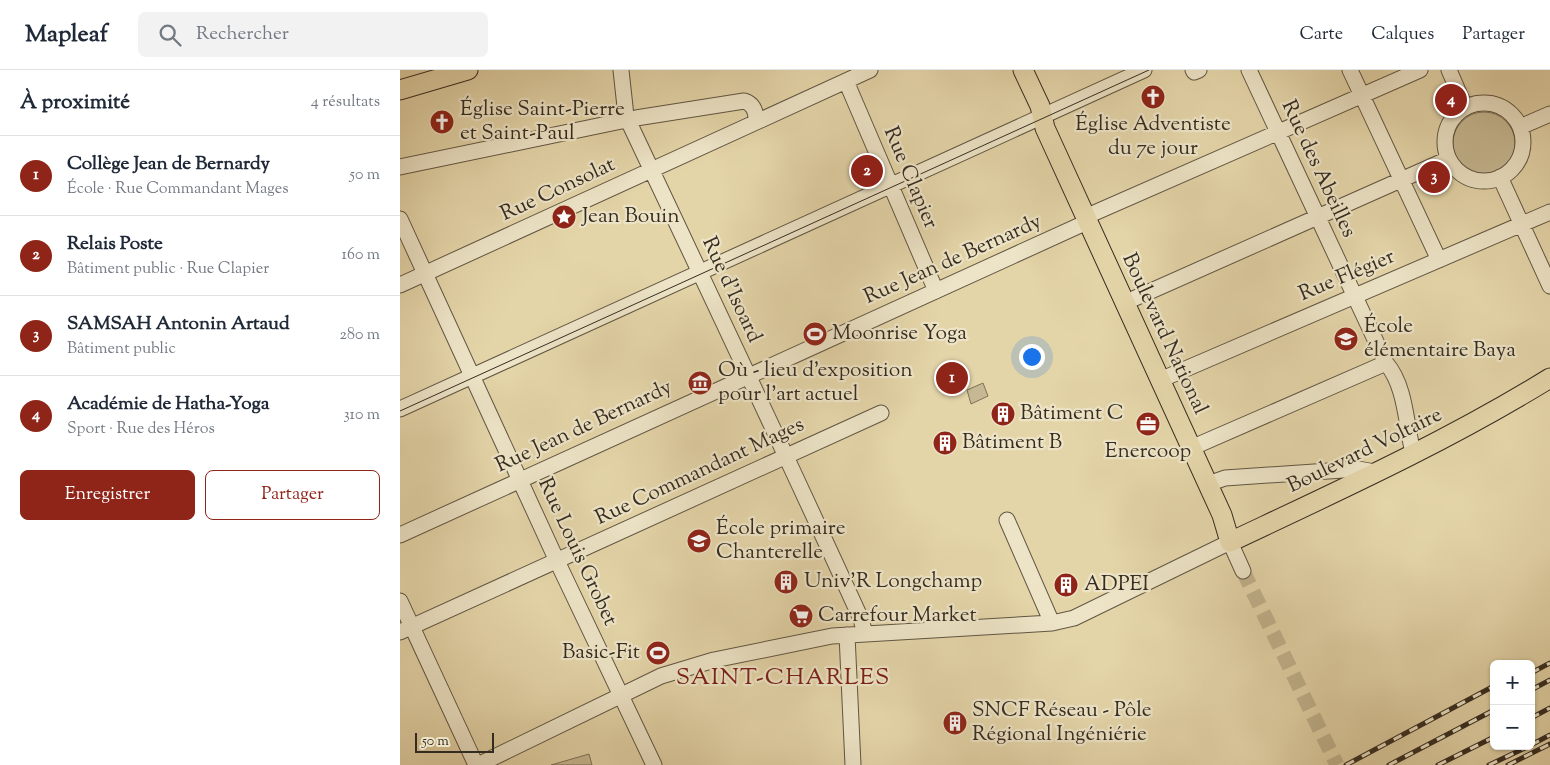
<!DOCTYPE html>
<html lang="fr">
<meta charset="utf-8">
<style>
:root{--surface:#fff;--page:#f2f2f3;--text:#1f2937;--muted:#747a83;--line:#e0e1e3;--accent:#8f2418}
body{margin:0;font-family:"Sorts Mill Goudy",serif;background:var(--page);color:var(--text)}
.controls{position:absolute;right:15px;bottom:15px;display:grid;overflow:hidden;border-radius:8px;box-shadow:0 1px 4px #0004}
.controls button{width:45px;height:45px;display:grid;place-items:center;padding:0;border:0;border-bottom:1px solid var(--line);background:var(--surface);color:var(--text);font:25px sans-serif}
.scale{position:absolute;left:15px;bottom:12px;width:79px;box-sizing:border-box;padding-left:5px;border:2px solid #352c21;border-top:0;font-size:14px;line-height:18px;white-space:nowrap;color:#352c21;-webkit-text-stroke:4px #ede4c7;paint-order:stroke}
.you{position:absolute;left:631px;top:286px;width:18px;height:18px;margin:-12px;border:4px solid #fff;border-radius:50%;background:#1a73e8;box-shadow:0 0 0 8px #1a73e833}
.badge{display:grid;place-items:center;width:32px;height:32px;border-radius:50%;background:var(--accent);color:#fff;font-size:16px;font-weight:700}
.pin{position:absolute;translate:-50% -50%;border:2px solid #fff;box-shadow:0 1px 5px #0006}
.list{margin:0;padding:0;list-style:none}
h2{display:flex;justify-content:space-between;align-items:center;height:65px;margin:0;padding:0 20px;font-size:21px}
h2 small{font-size:16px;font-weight:400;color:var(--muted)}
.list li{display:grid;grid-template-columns:32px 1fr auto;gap:15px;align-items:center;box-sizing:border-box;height:80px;padding:0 20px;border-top:1px solid var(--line)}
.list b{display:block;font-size:19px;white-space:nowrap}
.list p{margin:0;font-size:16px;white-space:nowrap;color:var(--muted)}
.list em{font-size:16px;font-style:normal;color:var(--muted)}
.actions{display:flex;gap:10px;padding:15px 20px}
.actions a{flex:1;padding:11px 0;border:1px solid var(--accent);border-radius:8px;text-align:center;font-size:18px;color:var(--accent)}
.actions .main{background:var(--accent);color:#fff}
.icon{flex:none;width:28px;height:28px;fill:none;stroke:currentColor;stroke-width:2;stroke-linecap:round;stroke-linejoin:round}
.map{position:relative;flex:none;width:1150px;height:695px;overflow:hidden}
header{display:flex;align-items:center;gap:30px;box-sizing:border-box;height:70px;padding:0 25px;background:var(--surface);border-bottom:1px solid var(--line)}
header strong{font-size:24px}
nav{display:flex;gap:28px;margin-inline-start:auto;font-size:18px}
.search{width:350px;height:45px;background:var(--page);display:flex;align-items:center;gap:12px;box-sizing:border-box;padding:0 18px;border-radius:8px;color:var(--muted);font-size:19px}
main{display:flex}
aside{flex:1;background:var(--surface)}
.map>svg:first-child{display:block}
.green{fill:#c6b892;stroke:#7e725a}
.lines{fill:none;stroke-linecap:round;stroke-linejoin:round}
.minor-tunnel{stroke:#c1b38e;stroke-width:15;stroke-dasharray:15 8;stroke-linecap:butt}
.minor-casing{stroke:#615643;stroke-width:17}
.major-casing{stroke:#352c21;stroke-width:21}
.minor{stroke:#ede4c7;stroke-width:15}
.major{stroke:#e4d5a9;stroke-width:19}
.tram{stroke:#352c21;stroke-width:1}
.rail-casing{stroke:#352c21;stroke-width:5}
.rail{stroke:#ede4c7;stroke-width:3;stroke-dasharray:9;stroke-linecap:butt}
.labels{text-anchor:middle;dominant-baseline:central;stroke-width:4.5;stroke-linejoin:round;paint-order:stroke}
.poi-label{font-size:21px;fill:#352c21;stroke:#ede4c7;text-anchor:start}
.street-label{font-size:21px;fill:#352c21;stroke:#ede4c7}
.quarter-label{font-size:24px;letter-spacing:1px;fill:#7a1f14;stroke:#ede4c7}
</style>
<header>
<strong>Mapleaf</strong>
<div class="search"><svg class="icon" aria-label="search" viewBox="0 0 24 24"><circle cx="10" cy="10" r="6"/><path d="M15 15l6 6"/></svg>Rechercher</div>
<nav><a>Carte</a><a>Calques</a><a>Partager</a></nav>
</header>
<main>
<aside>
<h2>À proximité<small>4 résultats</small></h2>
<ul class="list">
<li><span class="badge">1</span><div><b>Collège Jean de Bernardy</b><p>École · Rue Commandant Mages</p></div><em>50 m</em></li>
<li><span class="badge">2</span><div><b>Relais Poste</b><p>Bâtiment public · Rue Clapier</p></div><em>160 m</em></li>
<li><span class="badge">3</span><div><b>SAMSAH Antonin Artaud</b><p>Bâtiment public</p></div><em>280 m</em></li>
<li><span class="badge">4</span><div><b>Académie de Hatha-Yoga</b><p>Sport · Rue des Héros</p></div><em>310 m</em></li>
</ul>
<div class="actions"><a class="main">Enregistrer</a><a>Partager</a></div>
</aside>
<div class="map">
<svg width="1150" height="695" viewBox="0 0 1150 695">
<rect width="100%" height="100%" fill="#e4d5a9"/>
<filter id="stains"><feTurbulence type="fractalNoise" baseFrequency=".004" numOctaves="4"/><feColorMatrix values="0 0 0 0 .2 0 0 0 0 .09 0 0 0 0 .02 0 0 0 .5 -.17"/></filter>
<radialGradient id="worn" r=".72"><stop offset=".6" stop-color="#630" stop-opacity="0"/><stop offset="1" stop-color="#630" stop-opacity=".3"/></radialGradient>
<path class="green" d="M1053 73a31 31 0 1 1 62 0a31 31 0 1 1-62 0Z
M 583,313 L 588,326 L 571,334 L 567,320 Z
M 189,684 L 192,695 L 151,695 Z"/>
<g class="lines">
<path class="minor-tunnel" d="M 843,501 L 937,695"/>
<defs>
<path id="minor" d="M 221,0 L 226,46 C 305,213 384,380 461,549 L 465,564
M 793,0 L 794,2 L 799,0
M 849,0 L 986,293 C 1006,316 1006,355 1013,383
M 950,0 L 1039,190
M 1049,0 L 1065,37
M 446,11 L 536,221
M1045 72a39 39 0 1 1 78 0a39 39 0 1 1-78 0Z
M 1120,57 L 1150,44
M 0,97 L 236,48 L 344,31 C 354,34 356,42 356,51
M 1100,107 L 1150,216
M 685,147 L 1020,0
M 0,149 L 157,491 L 254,695
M 0,215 L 470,0
M 724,233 L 1048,89
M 760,310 L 1150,142
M 0,339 L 744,0
M 791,378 L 986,293
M 808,414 L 825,408 L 958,399 L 975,402
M 607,450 L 652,553
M 0,465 L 687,152
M 0,531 L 76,695
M 0,562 L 481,343
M 447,565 L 453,695
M 78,695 L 261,606 L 314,590 L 432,566 L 652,553 L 674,548 L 830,472 L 843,501"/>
<path id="major" d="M 623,0 L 640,36 L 645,58 L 822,445 L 830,472 C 938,421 1048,371 1150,308
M 0,20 L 68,0"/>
</defs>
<use href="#minor" class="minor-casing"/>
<use href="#major" class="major-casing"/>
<use href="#minor" class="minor"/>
<use href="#major" class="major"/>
<path class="tram" d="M 0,341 L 749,0"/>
<defs>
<path id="rail" d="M 1131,603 L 1150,593
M 1131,620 L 1150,610
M 1131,648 L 1150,638
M 1131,675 L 1150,665
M 946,695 L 1094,616
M 989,695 L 1094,640
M 1038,695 L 1094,667
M 1089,695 L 1129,676
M 1108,695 L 1150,674"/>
</defs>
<use href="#rail" class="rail-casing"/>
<use href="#rail" class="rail"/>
</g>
<defs>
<symbol id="church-disc" viewBox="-11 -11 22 22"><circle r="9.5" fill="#8f2418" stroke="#ede4c7"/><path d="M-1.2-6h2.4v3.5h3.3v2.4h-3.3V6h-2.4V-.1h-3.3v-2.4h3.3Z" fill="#fff"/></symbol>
<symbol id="sight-disc" viewBox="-11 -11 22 22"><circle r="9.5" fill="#8f2418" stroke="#ede4c7"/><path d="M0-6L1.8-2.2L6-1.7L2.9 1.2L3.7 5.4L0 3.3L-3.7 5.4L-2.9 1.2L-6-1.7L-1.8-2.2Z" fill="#fff"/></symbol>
<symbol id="stadium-disc" viewBox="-11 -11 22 22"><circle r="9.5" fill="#8f2418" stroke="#ede4c7"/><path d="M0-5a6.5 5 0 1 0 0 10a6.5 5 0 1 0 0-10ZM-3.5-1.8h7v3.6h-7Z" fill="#fff"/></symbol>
<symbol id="school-disc" viewBox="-11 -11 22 22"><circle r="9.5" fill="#8f2418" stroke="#ede4c7"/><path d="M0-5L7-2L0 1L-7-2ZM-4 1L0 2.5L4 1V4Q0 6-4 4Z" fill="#fff"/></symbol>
<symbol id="museum-disc" viewBox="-11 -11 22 22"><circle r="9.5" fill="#8f2418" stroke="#ede4c7"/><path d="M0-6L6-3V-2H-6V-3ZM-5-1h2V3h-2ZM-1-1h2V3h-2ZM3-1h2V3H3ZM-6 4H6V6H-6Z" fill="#fff"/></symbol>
<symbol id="building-disc" viewBox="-11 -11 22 22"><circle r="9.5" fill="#8f2418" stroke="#ede4c7"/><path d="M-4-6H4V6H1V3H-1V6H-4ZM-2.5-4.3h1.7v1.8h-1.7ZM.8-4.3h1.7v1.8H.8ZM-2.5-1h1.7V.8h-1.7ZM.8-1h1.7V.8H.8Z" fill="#fff"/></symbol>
<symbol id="office-disc" viewBox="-11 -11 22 22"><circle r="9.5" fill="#8f2418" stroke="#ede4c7"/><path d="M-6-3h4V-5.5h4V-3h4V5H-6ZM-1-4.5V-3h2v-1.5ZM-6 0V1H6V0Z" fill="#fff"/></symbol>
<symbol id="supermarket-disc" viewBox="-11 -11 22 22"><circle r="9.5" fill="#8f2418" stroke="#ede4c7"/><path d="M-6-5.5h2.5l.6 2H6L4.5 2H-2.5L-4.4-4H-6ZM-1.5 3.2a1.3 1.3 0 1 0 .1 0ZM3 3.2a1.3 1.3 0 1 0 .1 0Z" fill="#fff"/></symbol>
</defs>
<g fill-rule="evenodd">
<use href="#church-disc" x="739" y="13" width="28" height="28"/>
<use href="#church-disc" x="28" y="38" width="28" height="28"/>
<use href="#sight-disc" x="150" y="133" width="28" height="28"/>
<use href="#stadium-disc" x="401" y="250" width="28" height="28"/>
<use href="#school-disc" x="932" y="255" width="28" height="28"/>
<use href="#museum-disc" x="286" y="299" width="28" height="28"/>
<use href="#building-disc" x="589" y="330" width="28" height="28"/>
<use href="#office-disc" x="734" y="340" width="28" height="28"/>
<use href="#building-disc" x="531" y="359" width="28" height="28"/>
<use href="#school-disc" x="285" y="457" width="28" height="28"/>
<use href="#building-disc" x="372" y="498" width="28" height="28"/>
<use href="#building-disc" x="652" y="501" width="28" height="28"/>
<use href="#supermarket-disc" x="387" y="532" width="28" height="28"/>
<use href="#stadium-disc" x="244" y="569" width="28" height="28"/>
<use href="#building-disc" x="541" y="639" width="28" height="28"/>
</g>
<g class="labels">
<g class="poi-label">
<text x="60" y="40">Église Saint-Pierre<tspan x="60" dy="24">et Saint-Paul</tspan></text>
<text x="753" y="55" text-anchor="middle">Église Adventiste<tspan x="753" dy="24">du 7e jour</tspan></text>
<text x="182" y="147">Jean Bouin</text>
<text x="964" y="257">École<tspan x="964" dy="24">élémentaire Baya</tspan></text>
<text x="432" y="264">Moonrise Yoga</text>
<text x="318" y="301">Où - lieu d'exposition<tspan x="318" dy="24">pour l'art actuel</tspan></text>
<text x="620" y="344">Bâtiment C</text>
<text x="562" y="373">Bâtiment B</text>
<text x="748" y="382" text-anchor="middle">Enercoop</text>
<text x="316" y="459">École primaire<tspan x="316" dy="24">Chanterelle</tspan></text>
<text x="404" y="512">Univ'R Longchamp</text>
<text x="684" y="515">ADPEI</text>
<text x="418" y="546">Carrefour Market</text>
<text x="240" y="583" text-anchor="end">Basic-Fit</text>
<text x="572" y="641">SNCF Réseau - Pôle<tspan x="572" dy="24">Régional Ingéniérie</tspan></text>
</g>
<g class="street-label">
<text transform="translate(918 99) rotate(65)">Rue des Abeilles</text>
<text transform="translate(510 108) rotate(67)">Rue Clapier</text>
<text transform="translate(158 120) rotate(-25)">Rue Consolat</text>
<text transform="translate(553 190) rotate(-24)">Rue Jean de Bernardy</text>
<text transform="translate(947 206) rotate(-23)">Rue Flégier</text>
<text transform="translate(331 220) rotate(65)">Rue d'Isoard</text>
<text transform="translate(764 264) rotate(65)">Boulevard National</text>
<text transform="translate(184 357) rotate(-25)">Rue Jean de Bernardy</text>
<text transform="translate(965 381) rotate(-26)">Boulevard Voltaire</text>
<text transform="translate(300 402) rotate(-25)">Rue Commandant Mages</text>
<text transform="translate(177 482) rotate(65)">Rue Louis Grobet</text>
</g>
<g class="quarter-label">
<text x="383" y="608">SAINT-CHARLES</text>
</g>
</g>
<rect width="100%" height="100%" filter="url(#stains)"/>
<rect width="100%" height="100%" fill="url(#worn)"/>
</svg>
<div class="controls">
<button>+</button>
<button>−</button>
</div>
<div class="scale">50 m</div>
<div class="you"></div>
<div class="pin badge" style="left:552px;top:308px">1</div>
<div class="pin badge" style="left:467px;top:101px">2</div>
<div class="pin badge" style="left:1034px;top:107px">3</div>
<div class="pin badge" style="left:1051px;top:30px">4</div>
</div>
</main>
